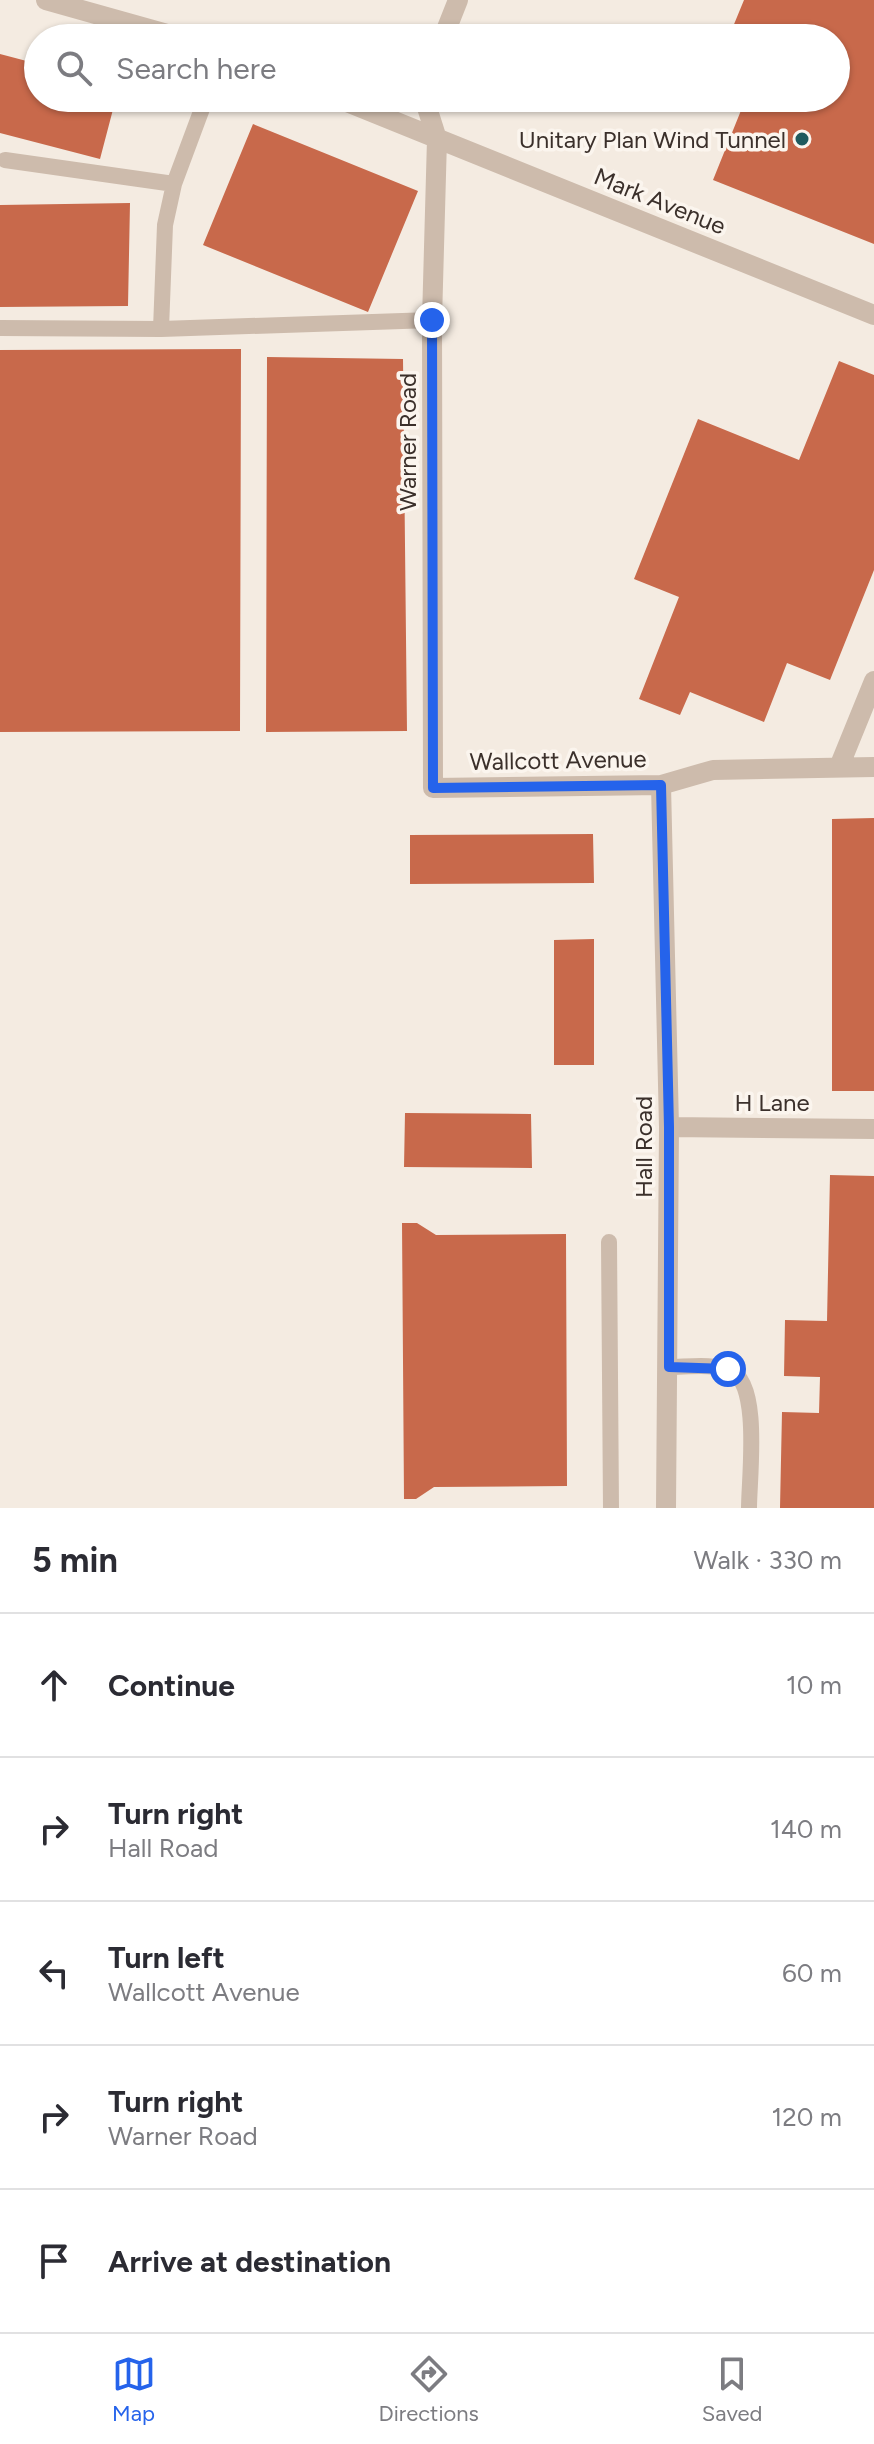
<!DOCTYPE html>
<meta charset="utf-8">
<style>
:root{--surface:#fff;--page:#f2f2f3;--text:#2b2b33;--muted:#7c7c81;--line:#e1e1e2;--accent:#2563eb}
body{margin:0;font-family:Figtree,sans-serif;background:var(--page);color:var(--text)}
.stop{position:absolute;width:24px;height:24px;margin:-18px;border:6px solid #2563eb;border-radius:50%;background:#fff}
.stop.end{background:#2563eb;border-color:#fff;box-shadow:0 2px 8px #0008}
.list{margin:0;padding:0;list-style:none}
h2{display:flex;justify-content:space-between;align-items:center;height:104px;margin:0;padding:0 32px;font-size:34px}
h2 small{font-size:26px;font-weight:400;color:var(--muted)}
.list li{display:grid;grid-template-columns:52px 1fr auto;gap:24px;align-items:center;box-sizing:border-box;height:144px;padding:0 32px;border-top:2px solid var(--line)}
.list b{display:block;font-size:30px;white-space:nowrap}
.list p{margin:0;font-size:26px;white-space:nowrap;color:var(--muted)}
.list em{font-size:26px;font-style:normal;color:var(--muted)}
.icon{flex:none;width:44px;height:44px;fill:none;stroke:currentColor;stroke-width:2;stroke-linecap:round;stroke-linejoin:round}
.map{position:relative;flex:none;width:874px;height:1508px;overflow:hidden}
.search{position:absolute;background:var(--surface);box-shadow:0 2px 6px #0004;left:24px;right:24px;top:24px;height:88px;display:flex;align-items:center;gap:20px;box-sizing:border-box;padding:0 28px;border-radius:44px;color:var(--muted);font-size:30px}
.sheet{height:824px;background:var(--surface)}
nav{display:flex;justify-content:space-around;align-items:center;box-sizing:border-box;height:112px;border-top:2px solid var(--line);background:var(--surface);font-size:22px;color:var(--muted)}
nav a{display:grid;justify-items:center;gap:4px}
nav .on{color:var(--accent)}
.map>svg:first-child{display:block}
.building{fill:#c8694b}
.lines{fill:none;stroke-linecap:round;stroke-linejoin:round}
.lane{stroke:#cdbbac;stroke-width:16}
.street{stroke:#cdbbac;stroke-width:20}
.route{stroke:#2563eb;stroke-width:10}
.poi-dot{fill:#1f5a5e;stroke:#fbf5ee;stroke-width:3}
.labels{text-anchor:middle;dominant-baseline:central;stroke-width:7;stroke-linejoin:round;paint-order:stroke}
.poi-label{font-size:24px;fill:#3b302b;stroke:#fbf5ee;text-anchor:end}
.street-label{font-size:24px;fill:#3b302b;stroke:#fbf5ee}
</style>
<div class="map">
<svg width="874" height="1508" viewBox="0 0 874 1508">
<rect width="100%" height="100%" fill="#f4ebe1"/>
<path class="building" d="M 744,0 L 874,0 L 874,244 L 713,180 L 746,98 L 836,98 L 836,38 L 741,38 L 730,34 Z
M 0,54 L 38,64 L 38,98 L 116,98 L 100,159 L 0,133 Z
M 253,124 L 418,191 L 368,312 L 203,245 Z
M 130,203 L 128,306 L 0,307 L 0,205 Z
M 241,349 L 240,731 L 0,732 L 0,350 Z
M 267,357 L 403,359 L 407,731 L 266,732 Z
M 839,361 L 874,375 L 874,570 L 830,680 L 787,663 L 764,722 L 690,692 L 680,715 L 639,699 L 679,597 L 634,579 L 698,419 L 799,460 Z
M 874,818 L 874,1091 L 832,1091 L 832,819 Z
M 593,834 L 594,883 L 410,884 L 410,835 Z
M 594,939 L 594,1065 L 554,1065 L 554,940 Z
M 405,1113 L 531,1114 L 532,1168 L 404,1167 Z
M 830,1175 L 874,1176 L 874,1508 L 780,1508 L 782,1412 L 819,1413 L 820,1377 L 784,1376 L 785,1320 L 827,1321 Z
M 402,1223 L 417,1223 L 436,1235 L 566,1234 L 567,1486 L 434,1487 L 416,1499 L 404,1499 Z"/>
<g class="lines">
<path class="lane" d="M 206,98 L 174,184 L 165,225 L 161,329 L 432,320
M 5,160 L 174,184
M 0,328 L 161,329
M 609,1242 L 611,1508
M 669,1367 C 687,1367 714,1363 731,1371 C 761,1384 749,1478 749,1508"/>
<path class="street" d="M 46,0 L 181,38
M 443,38 L 458,0
M 337,98 L 874,315
M 424,98 L 437,139 L 432,320 L 433,788 L 661,785 L 713,770 L 874,767
M 839,767 L 874,681
M 661,785 L 669,1127 L 666,1508
M 669,1127 L 874,1129"/>
</g>
<g class="lines">
<path class="route" d="M 432,320 L 433,788 L 661,785 L 669,1127 L 669,1367 L 728,1369"/>
</g>
<circle class="poi-dot" cx="802" cy="139" r="8"/>
<g class="labels">
<g class="poi-label">
<text x="786" y="139">Unitary Plan Wind Tunnel</text>
</g>
<g class="street-label">
<text transform="translate(660 201) rotate(22)">Mark Avenue</text>
<text transform="translate(407 442) rotate(-90)">Warner Road</text>
<text transform="translate(558 760) rotate(-1)">Wallcott Avenue</text>
<text x="772" y="1102">H Lane</text>
<text transform="translate(643 1147) rotate(-90)">Hall Road</text>
</g>
</g>
</svg>
<div class="stop" style="left:728px;top:1369px"></div>
<div class="stop end" style="left:432px;top:320px"></div>
<div class="search"><svg class="icon" aria-label="search" viewBox="0 0 24 24"><circle cx="10" cy="10" r="6"/><path d="M15 15l6 6"/></svg>Search here</div>
</div>
<section class="sheet">
<h2>5 min<small>Walk · 330 m</small></h2>
<ul class="list">
<li><svg class="icon" aria-label="ahead" viewBox="0 0 24 24"><path d="M12 20V5M6 11l6-6 6 6"/></svg><div><b>Continue</b></div><em>10 m</em></li>
<li><svg class="icon" aria-label="right" viewBox="0 0 24 24"><path d="M7 20v-9h11M14 6l5 5-5 5"/></svg><div><b>Turn right</b><p>Hall Road</p></div><em>140 m</em></li>
<li><svg class="icon" aria-label="left" viewBox="0 0 24 24"><path d="M17 20v-9H6M10 6l-5 5 5 5"/></svg><div><b>Turn left</b><p>Wallcott Avenue</p></div><em>60 m</em></li>
<li><svg class="icon" aria-label="right" viewBox="0 0 24 24"><path d="M7 20v-9h11M14 6l5 5-5 5"/></svg><div><b>Turn right</b><p>Warner Road</p></div><em>120 m</em></li>
<li><svg class="icon" aria-label="arrive" viewBox="0 0 24 24"><path d="M6 21V4h12l-3 4 3 4H6"/></svg><div><b>Arrive at destination</b></div></li>
</ul>
</section>
<nav>
<a class="on"><svg class="icon" aria-label="map" viewBox="0 0 24 24"><path d="M3 6l6-2 6 2 6-2v14l-6 2-6-2-6 2zM9 4v14M15 6v14"/></svg>Map</a>
<a><svg class="icon" aria-label="directions" viewBox="0 0 24 24"><path d="M12 3l9 9-9 9-9-9zM9 14v-3h6M13 9l2 2-2 2"/></svg>Directions</a>
<a><svg class="icon" aria-label="saved" viewBox="0 0 24 24"><path d="M7 4h10v16l-5-4-5 4z"/></svg>Saved</a>
</nav>
